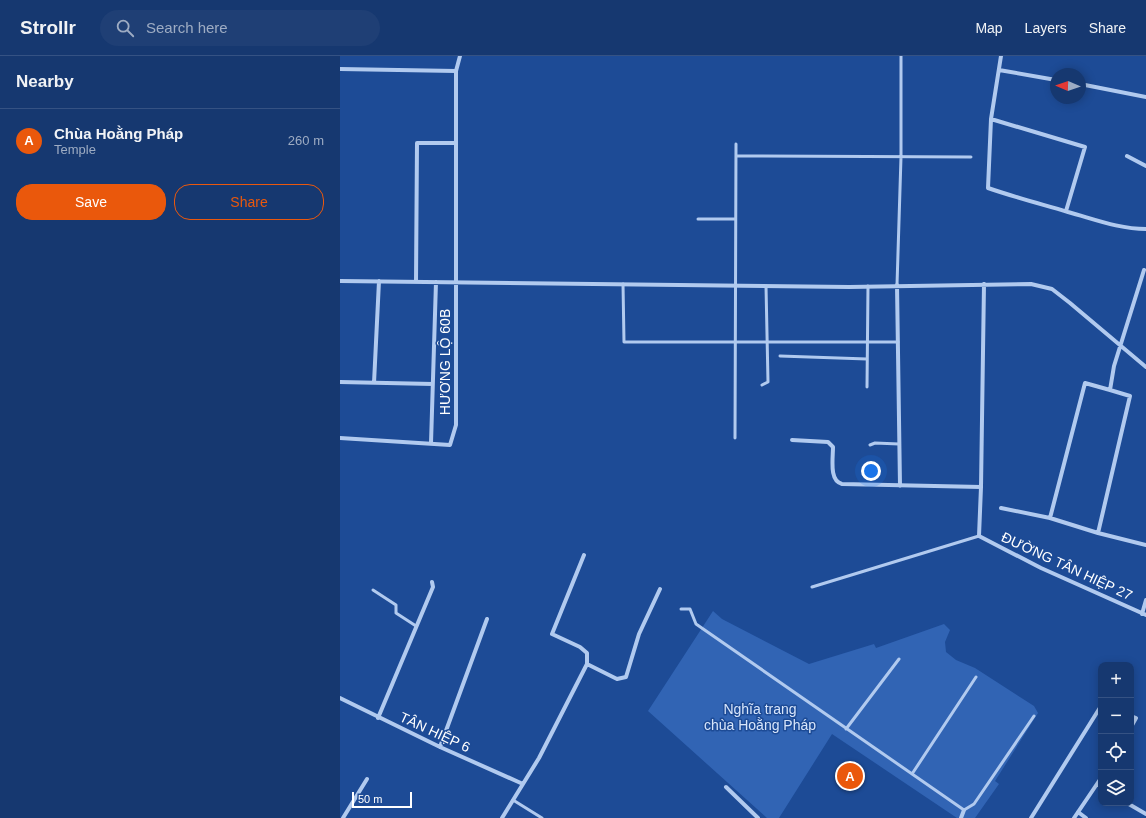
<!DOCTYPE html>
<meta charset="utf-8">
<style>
:root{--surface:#163870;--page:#1f3f75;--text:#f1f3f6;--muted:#9eacc3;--line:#355283;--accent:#ea580c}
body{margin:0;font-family:Arial,sans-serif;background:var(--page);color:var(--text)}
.controls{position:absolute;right:12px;bottom:12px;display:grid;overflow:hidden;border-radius:8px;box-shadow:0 2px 10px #0003}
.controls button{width:36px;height:36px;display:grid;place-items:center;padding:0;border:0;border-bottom:1px solid var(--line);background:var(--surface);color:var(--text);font:20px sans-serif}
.compass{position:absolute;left:710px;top:12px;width:36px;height:36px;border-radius:50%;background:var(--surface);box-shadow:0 2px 10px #0003;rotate:272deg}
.scale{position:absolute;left:12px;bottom:10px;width:60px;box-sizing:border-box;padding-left:4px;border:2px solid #fff;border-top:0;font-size:11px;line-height:14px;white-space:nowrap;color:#fff;-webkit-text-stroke:3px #1d4b96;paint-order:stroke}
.you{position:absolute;left:531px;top:415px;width:14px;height:14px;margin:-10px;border:3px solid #fff;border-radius:50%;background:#1a73e8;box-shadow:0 0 0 6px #1a73e833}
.badge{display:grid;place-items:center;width:26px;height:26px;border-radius:50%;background:var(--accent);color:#fff;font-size:13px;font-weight:700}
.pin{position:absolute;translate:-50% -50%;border:2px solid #fff;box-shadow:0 1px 4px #0006}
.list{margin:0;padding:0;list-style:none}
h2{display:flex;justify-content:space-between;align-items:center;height:52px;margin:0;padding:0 16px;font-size:17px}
h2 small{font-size:13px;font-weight:400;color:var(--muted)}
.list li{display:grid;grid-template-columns:26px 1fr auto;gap:12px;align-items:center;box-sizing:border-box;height:64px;padding:0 16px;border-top:1px solid var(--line)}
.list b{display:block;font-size:15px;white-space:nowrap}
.list p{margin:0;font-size:13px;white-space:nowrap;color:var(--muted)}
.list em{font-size:13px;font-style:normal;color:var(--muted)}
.actions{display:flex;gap:8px;padding:12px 16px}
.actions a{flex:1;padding:9px 0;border:1px solid var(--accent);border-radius:16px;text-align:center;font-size:14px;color:var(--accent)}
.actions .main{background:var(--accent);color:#fff}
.icon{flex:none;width:22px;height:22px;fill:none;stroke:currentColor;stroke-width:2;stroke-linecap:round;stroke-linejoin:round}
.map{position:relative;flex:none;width:806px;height:762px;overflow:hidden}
header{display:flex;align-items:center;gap:24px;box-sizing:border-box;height:56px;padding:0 20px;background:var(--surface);border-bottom:1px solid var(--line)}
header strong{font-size:19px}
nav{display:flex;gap:22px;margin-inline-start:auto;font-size:14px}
.search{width:280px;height:36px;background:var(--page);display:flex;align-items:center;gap:10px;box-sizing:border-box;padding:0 14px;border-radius:22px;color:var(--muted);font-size:15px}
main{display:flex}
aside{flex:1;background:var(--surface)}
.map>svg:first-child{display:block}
.green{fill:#3164b4}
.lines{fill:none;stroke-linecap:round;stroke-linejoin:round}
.lane{stroke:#b1caef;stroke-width:3}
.street{stroke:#b1caef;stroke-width:4}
.labels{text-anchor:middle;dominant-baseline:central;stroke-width:3;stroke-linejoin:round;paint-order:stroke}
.street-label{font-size:14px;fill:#fff;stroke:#1d4b96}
.park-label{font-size:14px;fill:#d7e5fb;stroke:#1d4b96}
</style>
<header>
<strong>Strollr</strong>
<div class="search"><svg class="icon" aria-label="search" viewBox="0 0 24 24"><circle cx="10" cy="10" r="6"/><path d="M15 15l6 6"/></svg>Search here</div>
<nav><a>Map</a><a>Layers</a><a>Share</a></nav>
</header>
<main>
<aside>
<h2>Nearby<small></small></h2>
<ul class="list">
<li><span class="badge">A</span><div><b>Chùa Hoằng Pháp</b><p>Temple</p></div><em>260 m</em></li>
</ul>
<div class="actions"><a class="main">Save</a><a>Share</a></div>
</aside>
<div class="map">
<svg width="806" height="762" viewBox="0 0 806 762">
<rect width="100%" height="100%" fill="#1d4b96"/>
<path class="green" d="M 373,555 L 382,563 L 469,608 L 534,588 L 536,592 L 604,568 L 610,574 L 605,586 L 606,596 L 616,604 L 635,612 L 694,650 L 698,657 L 655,725 L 659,728 L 635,762 L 617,762 L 492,678 L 439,762 L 427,762 L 308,655 Z"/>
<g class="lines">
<path class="lane" d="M 396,100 L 631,101
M 358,163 L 395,163
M 283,228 L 284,286 L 558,286
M 557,229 L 561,101 L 561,0
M 440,300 L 527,303
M 422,329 L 428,326 L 426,230
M 527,331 L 528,230
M 395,382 L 396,88
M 530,389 L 535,387 L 559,388
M 472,531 L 639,480
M 33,534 L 56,549 L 56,557 L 76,570
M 341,553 L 350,553 L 356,568 L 624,754 L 634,748 L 694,660
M 506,673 L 559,603
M 572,718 L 636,621
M 173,744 L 202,762"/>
<path class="street" d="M 661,0 L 651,63 L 648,132 C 674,141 701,148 728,156 C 754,163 779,173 806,173
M 0,13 L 116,15
M 659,14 L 716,24
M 740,28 L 806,41
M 651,63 L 745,91 L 726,155
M 787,100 L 806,110
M 804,214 L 774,310 L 770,334 L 790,340 L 758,477 L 806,489
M 0,225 L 509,231 L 691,228 L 712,233 L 730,247 L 806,311
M 76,226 L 77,87 L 116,87
M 644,228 L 641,431 L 639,480 L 701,512 L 806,559
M 557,229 L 560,430
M 0,326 L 93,328
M 34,327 L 39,225
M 0,382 L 110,389 L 116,369 L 116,15 L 120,0
M 452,384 L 488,386 L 493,391 C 493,403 489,425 502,428 L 641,431
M 91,387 L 96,226
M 661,452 L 710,462 L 758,477
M 710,462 L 745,327 L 770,334
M 802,558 L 806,544
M 247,608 L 277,623 L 286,621 L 299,578 L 320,533
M 0,642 L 100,691 L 183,728
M 791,660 L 796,662 L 791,671
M 38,662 L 93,531 L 92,526
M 100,691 L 147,563
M 761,722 L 757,728 L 761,731
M 386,731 L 418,762
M 787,747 L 806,758
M 738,756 L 746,762
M 3,762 L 27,723
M 162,762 L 199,702 L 247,608 L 247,597 L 240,591 L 212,578 L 244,499
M 621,762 L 624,754
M 691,762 L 761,650
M 734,762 L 757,728"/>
</g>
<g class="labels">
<g class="street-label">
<text transform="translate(105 306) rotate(-90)">HƯƠNG LỘ 60B</text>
<text transform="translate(727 510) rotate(25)">ĐƯỜNG TÂN HIỆP 27</text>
<text transform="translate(95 676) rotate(25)">TÂN HIỆP 6</text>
</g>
<g class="park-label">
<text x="420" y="653">Nghĩa trang<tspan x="420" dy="16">chùa Hoằng Pháp</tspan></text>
</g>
</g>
</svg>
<div class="controls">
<button>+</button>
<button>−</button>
<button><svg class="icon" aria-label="locate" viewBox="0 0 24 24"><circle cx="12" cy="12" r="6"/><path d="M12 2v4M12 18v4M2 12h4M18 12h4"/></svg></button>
<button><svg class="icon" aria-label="layers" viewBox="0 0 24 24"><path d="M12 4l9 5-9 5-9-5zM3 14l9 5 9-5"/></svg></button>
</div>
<svg class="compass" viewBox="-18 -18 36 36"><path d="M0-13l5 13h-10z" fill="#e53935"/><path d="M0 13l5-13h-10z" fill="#9eacc3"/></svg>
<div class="scale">50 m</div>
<div class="you"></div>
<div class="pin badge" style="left:510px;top:720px">A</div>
</div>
</main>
